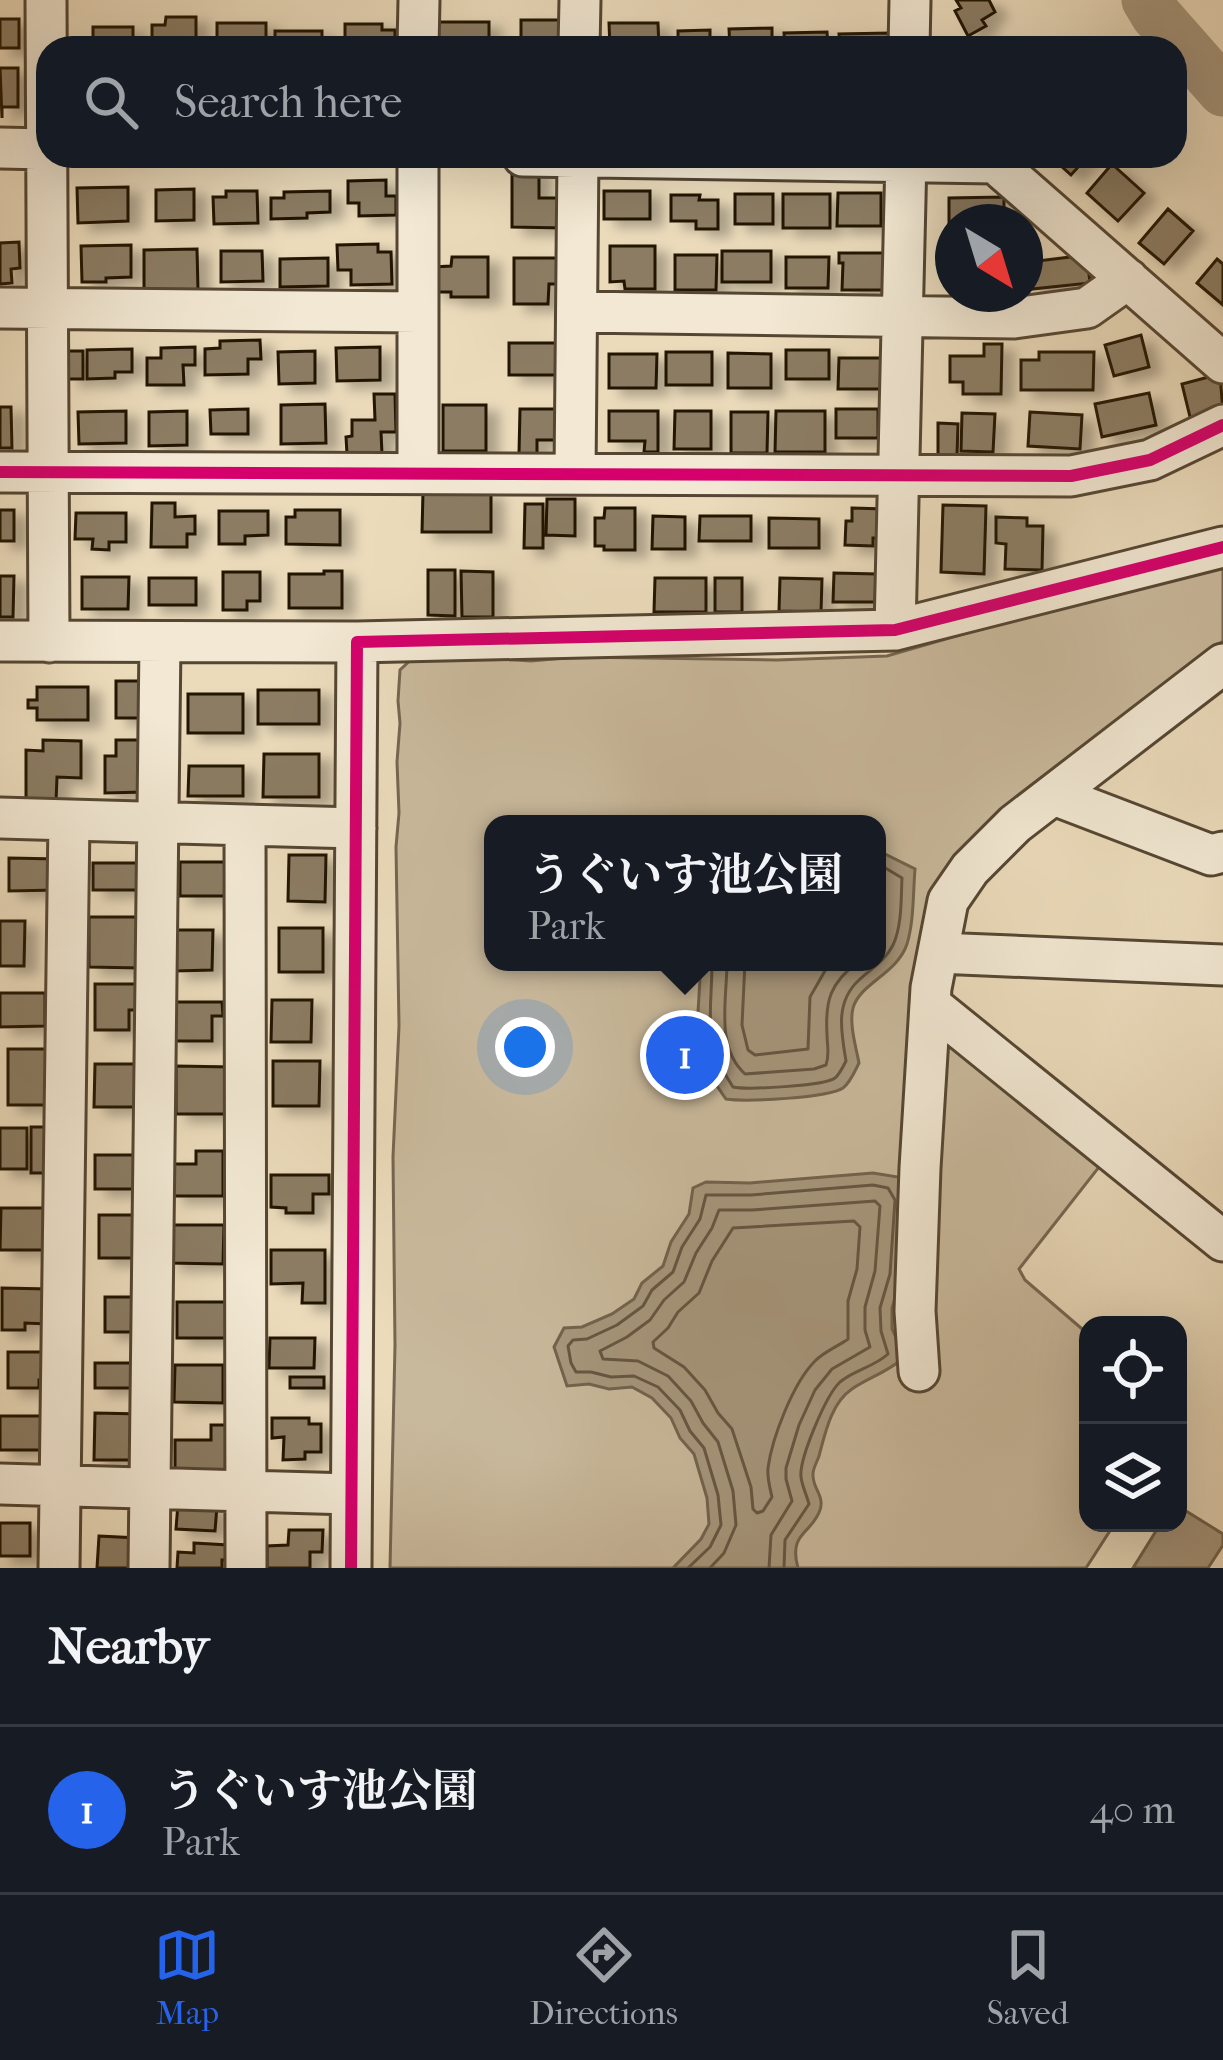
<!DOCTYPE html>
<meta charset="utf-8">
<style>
:root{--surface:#171b24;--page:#20242c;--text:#f1f3f6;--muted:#9ea1a6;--line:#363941;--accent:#2563eb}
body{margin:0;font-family:"IM FELL French Canon","Noto Serif JP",serif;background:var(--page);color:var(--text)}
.controls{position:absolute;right:36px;bottom:36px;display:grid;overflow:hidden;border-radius:24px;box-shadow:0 12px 48px #0002}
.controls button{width:108px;height:108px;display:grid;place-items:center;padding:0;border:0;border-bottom:3px solid var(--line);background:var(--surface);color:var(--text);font:60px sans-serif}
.compass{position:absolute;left:935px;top:204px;width:108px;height:108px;border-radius:50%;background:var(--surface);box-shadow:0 12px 48px #0002;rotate:142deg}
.you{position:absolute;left:525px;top:1047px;width:42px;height:42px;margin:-30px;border:9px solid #fff;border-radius:50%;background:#1a73e8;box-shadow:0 0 0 18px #1a73e833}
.badge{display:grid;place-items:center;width:78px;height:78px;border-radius:50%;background:var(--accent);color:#fff;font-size:39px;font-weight:700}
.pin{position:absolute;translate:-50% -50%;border:6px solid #fff;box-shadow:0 3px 12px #0006}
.popup{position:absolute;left:484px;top:815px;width:402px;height:156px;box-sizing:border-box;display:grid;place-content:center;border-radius:24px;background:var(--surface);filter:drop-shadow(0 3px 9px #0005);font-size:39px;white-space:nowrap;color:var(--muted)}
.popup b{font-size:45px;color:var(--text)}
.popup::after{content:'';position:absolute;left:50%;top:100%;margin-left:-24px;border:24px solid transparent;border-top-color:var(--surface)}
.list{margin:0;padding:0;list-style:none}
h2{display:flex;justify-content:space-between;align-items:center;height:156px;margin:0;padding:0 48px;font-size:51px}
h2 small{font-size:39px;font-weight:400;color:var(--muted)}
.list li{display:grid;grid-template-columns:78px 1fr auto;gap:36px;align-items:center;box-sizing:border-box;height:168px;padding:0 48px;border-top:3px solid var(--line)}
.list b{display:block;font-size:45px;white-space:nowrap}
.list p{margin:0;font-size:39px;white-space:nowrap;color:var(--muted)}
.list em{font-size:39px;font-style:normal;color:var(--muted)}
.icon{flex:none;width:66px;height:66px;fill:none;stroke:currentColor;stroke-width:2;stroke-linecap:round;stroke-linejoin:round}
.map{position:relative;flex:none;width:1223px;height:1568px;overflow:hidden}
.search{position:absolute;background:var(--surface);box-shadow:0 12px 48px #0002;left:36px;right:36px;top:36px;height:132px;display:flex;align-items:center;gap:30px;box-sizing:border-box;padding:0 42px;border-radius:36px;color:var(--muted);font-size:45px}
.sheet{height:324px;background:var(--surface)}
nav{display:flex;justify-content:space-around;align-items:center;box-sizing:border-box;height:168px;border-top:3px solid var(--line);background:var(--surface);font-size:33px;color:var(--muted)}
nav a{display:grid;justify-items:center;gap:6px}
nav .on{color:var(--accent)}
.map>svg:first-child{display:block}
.park{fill:#c9b99c;stroke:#766651;stroke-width:3;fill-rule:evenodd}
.water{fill:#a7977d;stroke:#72634d;stroke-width:3}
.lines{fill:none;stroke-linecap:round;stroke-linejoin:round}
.shore{stroke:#655642;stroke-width:3}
.river{stroke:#a7977d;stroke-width:51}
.building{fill:#8b7b64;stroke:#231406;stroke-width:3;filter:url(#shadow)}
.minor-casing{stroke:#554633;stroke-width:45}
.minor{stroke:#f2e8d3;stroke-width:39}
.cycleway-casing{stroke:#f2e8d3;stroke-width:20}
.cycleway{stroke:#d6006c;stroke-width:12}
</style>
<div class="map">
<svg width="1223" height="1568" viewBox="0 0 1223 1568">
<defs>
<filter id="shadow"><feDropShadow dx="12" dy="7" stdDeviation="6" flood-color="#0004"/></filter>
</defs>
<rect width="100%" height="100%" fill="#ebdbbb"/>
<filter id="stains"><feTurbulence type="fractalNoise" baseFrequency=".00167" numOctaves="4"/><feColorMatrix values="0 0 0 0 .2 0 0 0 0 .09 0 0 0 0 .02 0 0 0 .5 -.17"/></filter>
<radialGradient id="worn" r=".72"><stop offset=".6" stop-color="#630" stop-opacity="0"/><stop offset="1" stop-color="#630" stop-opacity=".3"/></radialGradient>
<path class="park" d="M 1223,559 L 1223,641 L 1052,774 L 915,985 L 1103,1162 L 1019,1269 L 1025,1280 L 1088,1334 L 1088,1523 L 1115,1523 L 1086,1568 L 390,1568 L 395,1345 L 393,1157 L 399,1026 L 396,847 L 399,813 L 397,762 L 400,723 L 398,701 L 400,670 L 415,656 L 445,655 L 531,661 L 576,657 L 777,660 L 887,656 ZM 493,824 L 877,824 L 877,962 L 493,962 Z"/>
<path class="water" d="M 877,850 L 915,869 C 913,893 914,921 907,944 C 897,974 860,983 853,1008 C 849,1024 856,1047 859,1063 C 855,1071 850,1083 843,1088 C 828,1098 746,1102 726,1099 L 706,1070 L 697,1029 L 701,962 L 877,962 Z
M 873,1173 L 898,1177 L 907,1196 L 902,1276 L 892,1308 L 892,1329 L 900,1346 L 901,1360 C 885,1373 868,1378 852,1389 C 831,1403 825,1434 819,1456 C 817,1462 813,1468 813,1474 C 812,1488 825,1496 820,1510 C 812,1534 788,1532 798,1568 L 673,1568 L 701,1539 L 709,1524 L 707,1498 L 694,1454 L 680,1438 L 671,1418 L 652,1398 L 632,1387 L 609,1389 L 589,1384 L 567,1386 L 554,1347 L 564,1328 L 582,1327 L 612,1314 L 634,1299 L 642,1283 L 663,1266 L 671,1242 L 689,1214 L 693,1188 L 706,1182 L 750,1183 Z
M 1178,1506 L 1223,1534 L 1223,1545 L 1208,1568 L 1133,1568 L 1161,1523 L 1178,1523 Z"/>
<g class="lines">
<path class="shore" d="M 712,962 C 712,1015 701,1039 733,1087 C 746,1090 824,1086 835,1078 C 839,1075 844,1065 846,1061 C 841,1031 835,1002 859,980 C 872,968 885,961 893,945 C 902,926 901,899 902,878 L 877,863
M 727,962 C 727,999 715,1047 745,1074 L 814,1069 L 826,1065 C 830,1053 827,1047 827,1034 C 825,1001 830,983 858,962
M 745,962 L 742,1025 L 748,1050 L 755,1055 L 808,1049 L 810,997 L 830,962
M 854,1221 L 860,1227 L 857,1269 L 848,1301 L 848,1339 C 837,1347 825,1351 815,1361 C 793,1383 772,1438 768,1468 C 767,1478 770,1488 772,1497 L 763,1511 L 757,1513 L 753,1509 L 751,1487 L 732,1429 L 718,1413 L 705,1390 L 684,1367 L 654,1348 L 653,1342 L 668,1328 L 678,1312 L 699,1293 L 712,1261 L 733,1228 Z
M 688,1568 L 710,1547 L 721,1525 L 718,1495 L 704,1448 L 690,1431 L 680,1410 L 658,1387 L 634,1376 L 611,1377 L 591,1372 L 576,1372 L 571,1363 L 568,1346 L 573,1340 L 587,1339 L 617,1325 L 643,1306 L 652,1290 L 673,1272 L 682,1247 L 700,1219 L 706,1195 L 751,1195 L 873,1185 L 888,1188 L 895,1200 L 890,1274 L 880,1308 L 881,1331 L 888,1354 C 874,1367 854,1370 840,1382 C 826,1395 799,1459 801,1477 C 802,1486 807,1496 809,1504 L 785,1540 L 784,1568
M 710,1568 L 724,1553 L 736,1525 L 733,1491 L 718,1442 L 703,1423 L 691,1401 L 668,1376 L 638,1361 L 603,1359 L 600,1351 L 627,1337 L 650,1320 L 664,1300 L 684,1282 L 696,1253 L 712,1228 L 719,1210 L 752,1210 L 875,1201 L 880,1206 L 875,1271 L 865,1307 L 865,1330 L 870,1347 L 832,1369 L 815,1390 L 799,1425 L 786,1468 L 786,1479 L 792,1501 L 771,1535 L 769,1568"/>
<path class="river" d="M 1147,0 L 1156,15 L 1223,91"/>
</g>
<path class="building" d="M 956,0 L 989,0 L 995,12 L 982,20 L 986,26 L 968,36 L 955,11 L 961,8 Z
M 166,17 L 196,17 L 196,48 L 152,48 L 152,25 L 165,25 Z
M 0,19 L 19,19 L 19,48 L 0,48 Z
M 521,20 L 567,20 L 567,48 L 521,48 Z
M 438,22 L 489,22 L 489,48 L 438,46 Z
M 217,23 L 266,23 L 266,48 L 217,48 Z
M 609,23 L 658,23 L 659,48 L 610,48 Z
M 345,24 L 382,24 L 382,30 L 395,30 L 395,48 L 345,48 Z
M 93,27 L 133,27 L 133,48 L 76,48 L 76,40 L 93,39 Z
M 772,28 L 772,48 L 730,48 L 729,29 Z
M 710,30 L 710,48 L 678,48 L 678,31 Z
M 275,31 L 322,31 L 322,48 L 275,48 Z
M 827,32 L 828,48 L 785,48 L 784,33 Z
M 890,33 L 890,48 L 840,48 L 839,34 Z
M 0,68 L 18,68 L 18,107 L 2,107 L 2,118 Z
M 1050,156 L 1088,156 L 1071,175 Z
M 1112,164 L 1144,193 L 1118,221 L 1087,193 Z
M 512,167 L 539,167 L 539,198 L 565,198 L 564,228 L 512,227 Z
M 386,180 L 386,196 L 396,196 L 396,215 L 359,216 L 359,203 L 348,203 L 348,181 Z
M 128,187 L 128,221 L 78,223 L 77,188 Z
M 194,189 L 194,220 L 156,221 L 156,190 Z
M 226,191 L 257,191 L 258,223 L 214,224 L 213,197 L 226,197 Z
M 330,191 L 330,212 L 307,213 L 307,218 L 271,219 L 271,198 L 284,198 L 284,192 Z
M 604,191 L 650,191 L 650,219 L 604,219 Z
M 838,193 L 881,193 L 881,226 L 837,226 Z
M 735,194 L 773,194 L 773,224 L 735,224 Z
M 783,194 L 830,194 L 830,228 L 783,228 Z
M 671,195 L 700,195 L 699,200 L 718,200 L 718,229 L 696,229 L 696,221 L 671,221 Z
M 1004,197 L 1004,222 L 953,222 L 953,228 L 949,228 L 949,198 Z
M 1168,209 L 1193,231 L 1164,264 L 1139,243 Z
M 19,242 L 20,268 L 11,269 L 12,283 L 0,284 L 0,243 Z
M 378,244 L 378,252 L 391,252 L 392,284 L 351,285 L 351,270 L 338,270 L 337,245 Z
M 131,245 L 131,277 L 106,278 L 106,282 L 82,282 L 81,246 Z
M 610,246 L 655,246 L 655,289 L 625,289 L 624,281 L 610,282 Z
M 197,249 L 198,290 L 144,291 L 144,250 Z
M 221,251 L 262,251 L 263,281 L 221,282 Z
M 722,251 L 771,251 L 771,282 L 722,282 Z
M 839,253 L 887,253 L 887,290 L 842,290 L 843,263 L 839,263 Z
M 675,255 L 717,255 L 716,290 L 675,290 Z
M 1087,255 L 1090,283 L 1032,289 L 1029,262 Z
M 452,257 L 488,257 L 488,297 L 451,297 L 451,292 L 433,292 L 433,267 L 451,266 Z
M 786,257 L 829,257 L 828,288 L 786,288 Z
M 328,258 L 328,286 L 280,287 L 280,259 Z
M 514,258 L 565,258 L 565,284 L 549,284 L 548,304 L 514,304 Z
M 1217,259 L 1223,264 L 1223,305 L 1197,283 Z
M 1141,335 L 1149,367 L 1114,376 L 1105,345 Z
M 260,340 L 261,359 L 248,359 L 248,374 L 205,375 L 205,349 L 220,348 L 220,341 Z
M 509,343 L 563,343 L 563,375 L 509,375 Z
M 984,344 L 1002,344 L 1001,394 L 963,394 L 963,382 L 950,382 L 950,356 L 984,356 Z
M 195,347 L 195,365 L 183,365 L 184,385 L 147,385 L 147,358 L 161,358 L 161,348 Z
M 380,347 L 380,380 L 337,381 L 336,348 Z
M 132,349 L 132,372 L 115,372 L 115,378 L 87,379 L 87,350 Z
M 786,350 L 829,350 L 829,379 L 786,379 Z
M 67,351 L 83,351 L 83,379 L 68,379 Z
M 315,351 L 315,383 L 279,384 L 278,352 Z
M 666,352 L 712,352 L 712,385 L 666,385 Z
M 1039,352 L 1094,352 L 1093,390 L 1021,390 L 1021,360 L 1039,360 Z
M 728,353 L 771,354 L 771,388 L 728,388 Z
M 609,354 L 657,354 L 656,388 L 609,388 Z
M 839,358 L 886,358 L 885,389 L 838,389 Z
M 1220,374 L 1223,413 L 1191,421 L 1182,384 Z
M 1149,393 L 1156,425 L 1102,437 L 1095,404 Z
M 374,394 L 395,394 L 396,432 L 381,432 L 382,454 L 347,454 L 346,437 L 352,436 L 352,420 L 375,420 Z
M 325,404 L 326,443 L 281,444 L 281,405 Z
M 443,405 L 486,405 L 486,451 L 443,451 Z
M 0,407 L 11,407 L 12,448 L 0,448 Z
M 248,409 L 248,434 L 211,434 L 210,410 Z
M 520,409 L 558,409 L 558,440 L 537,440 L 537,454 L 519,454 Z
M 836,409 L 878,409 L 878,438 L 836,438 Z
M 126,411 L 126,443 L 79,444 L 78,412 Z
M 187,411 L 187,445 L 149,446 L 149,412 Z
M 609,411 L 658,411 L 658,452 L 644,452 L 645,441 L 609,441 Z
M 675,411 L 711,411 L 711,449 L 674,449 Z
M 776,411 L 825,411 L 825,452 L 775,452 Z
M 731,412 L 768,412 L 767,453 L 731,453 Z
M 1030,412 L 1082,415 L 1080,449 L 1028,446 Z
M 962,413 L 995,414 L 993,452 L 961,451 Z
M 938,423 L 958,424 L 957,455 L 938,455 Z
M 423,492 L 491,492 L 491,532 L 422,532 Z
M 547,499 L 575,499 L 575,536 L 546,535 Z
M 152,503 L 175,503 L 175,517 L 195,516 L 195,534 L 187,534 L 187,547 L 151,547 Z
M 525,504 L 543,504 L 543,548 L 524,548 Z
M 943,505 L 986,506 L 984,574 L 941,572 Z
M 605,508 L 635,508 L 635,550 L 604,550 L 604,546 L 595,546 L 595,518 L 604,518 Z
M 852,508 L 884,509 L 883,538 L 873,538 L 873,546 L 845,545 L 846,521 L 852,521 Z
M 0,510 L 14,510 L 14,541 L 0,541 Z
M 295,510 L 340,510 L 340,545 L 286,544 L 286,517 L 295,517 Z
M 219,511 L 268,511 L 268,535 L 245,536 L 245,544 L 219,544 Z
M 76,513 L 126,513 L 126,542 L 109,542 L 109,550 L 92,549 L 93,539 L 75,539 Z
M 653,516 L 685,517 L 685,549 L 652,549 Z
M 700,516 L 751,516 L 751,541 L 699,541 Z
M 996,517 L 1027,518 L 1027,526 L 1043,526 L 1042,570 L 1005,569 L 1006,544 L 996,543 Z
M 769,518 L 819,519 L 819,548 L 769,548 Z
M 428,570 L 455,570 L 455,616 L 428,615 Z
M 324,571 L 342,571 L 342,608 L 289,608 L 289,574 L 324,574 Z
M 461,571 L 493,572 L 493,617 L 462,617 Z
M 223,572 L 260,572 L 260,601 L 247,601 L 247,610 L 223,610 Z
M 834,573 L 876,574 L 875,602 L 833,602 Z
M 0,576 L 14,576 L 13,617 L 0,617 Z
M 82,577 L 129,577 L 128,609 L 82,609 Z
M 149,578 L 196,578 L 196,605 L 149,605 Z
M 655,578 L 706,578 L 706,612 L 654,612 Z
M 715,578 L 742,578 L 742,612 L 715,612 Z
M 780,578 L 822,579 L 821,612 L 779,611 Z
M 116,681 L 147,681 L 147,718 L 116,718 Z
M 37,687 L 88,687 L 88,720 L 37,720 L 37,708 L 28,708 L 28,700 L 37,700 Z
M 258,690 L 319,690 L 319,724 L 258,724 Z
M 188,694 L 243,694 L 243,733 L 188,733 Z
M 43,740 L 81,741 L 81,778 L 57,777 L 56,802 L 26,802 L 26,750 L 43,751 Z
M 116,740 L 145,740 L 145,792 L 105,793 L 105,756 L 116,756 Z
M 264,754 L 319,754 L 319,797 L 263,797 Z
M 189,766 L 243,766 L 243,796 L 188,796 Z
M 289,855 L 326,855 L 325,902 L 288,901 Z
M 9,858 L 56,859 L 56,890 L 9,891 Z
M 180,862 L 227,862 L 227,896 L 180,896 Z
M 93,863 L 143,863 L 143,890 L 93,890 Z
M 89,917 L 142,917 L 141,968 L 89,967 Z
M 0,921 L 25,921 L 24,966 L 0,966 Z
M 279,928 L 323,928 L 323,972 L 279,972 Z
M 176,930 L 213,930 L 212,970 L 175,971 Z
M 95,984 L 140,984 L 140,1010 L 129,1010 L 129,1030 L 95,1030 Z
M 0,993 L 45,993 L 45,1026 L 0,1027 Z
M 272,1000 L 312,1000 L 311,1042 L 271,1042 Z
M 172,1002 L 222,1002 L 223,1016 L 212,1016 L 212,1041 L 171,1041 Z
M 8,1049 L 54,1049 L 53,1105 L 8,1105 Z
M 273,1061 L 320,1061 L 319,1106 L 273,1106 Z
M 95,1064 L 145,1064 L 144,1107 L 94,1107 Z
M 176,1066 L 231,1067 L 231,1114 L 176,1114 Z
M 31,1127 L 50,1127 L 50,1173 L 31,1173 Z
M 0,1128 L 27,1128 L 27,1169 L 0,1169 Z
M 196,1151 L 223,1151 L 223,1196 L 172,1196 L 172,1164 L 196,1164 Z
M 95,1155 L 143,1155 L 143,1189 L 95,1189 Z
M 271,1175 L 329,1175 L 329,1194 L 313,1194 L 313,1213 L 286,1213 L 286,1208 L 271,1207 Z
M 1,1208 L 51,1208 L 51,1250 L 0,1250 Z
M 99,1215 L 143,1215 L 143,1258 L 99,1258 Z
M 169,1225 L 224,1225 L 223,1264 L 169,1263 Z
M 271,1250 L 325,1250 L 325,1303 L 302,1303 L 303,1283 L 271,1284 Z
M 2,1288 L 48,1289 L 48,1324 L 25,1323 L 25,1330 L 2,1330 Z
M 105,1297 L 142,1297 L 141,1332 L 105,1332 Z
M 177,1302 L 226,1302 L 226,1338 L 177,1338 Z
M 270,1338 L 315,1338 L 314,1368 L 269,1368 Z
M 8,1352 L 53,1352 L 53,1380 L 39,1380 L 39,1388 L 8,1388 Z
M 95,1363 L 144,1363 L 144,1388 L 95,1388 Z
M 175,1365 L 223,1365 L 223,1403 L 174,1402 Z
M 290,1377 L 324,1377 L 324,1388 L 290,1388 Z
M 95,1413 L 141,1414 L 141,1460 L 94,1460 Z
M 0,1416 L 47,1416 L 47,1450 L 0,1450 Z
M 272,1418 L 309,1418 L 309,1424 L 321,1424 L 321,1452 L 305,1452 L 305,1459 L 283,1460 L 284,1437 L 272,1438 Z
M 211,1425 L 235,1425 L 234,1472 L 175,1472 L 175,1440 L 211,1440 Z
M 178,1503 L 217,1506 L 215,1531 L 176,1529 Z
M 0,1523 L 30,1523 L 30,1556 L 0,1556 Z
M 289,1530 L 323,1530 L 322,1552 L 310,1552 L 310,1568 L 267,1568 L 267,1546 L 288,1545 Z
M 99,1536 L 137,1538 L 135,1568 L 97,1568 Z
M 194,1543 L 228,1545 L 227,1560 L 222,1560 L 222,1568 L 177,1568 L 178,1552 L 194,1553 Z"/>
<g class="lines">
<defs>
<path id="minor" d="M 46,0 L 49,642
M 418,48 L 419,0
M 579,48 L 580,0
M 909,48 L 910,0
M 0,148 L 48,149
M 523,156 L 995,163 L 1223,363
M 0,308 L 418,312
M 577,312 L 1014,318 L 1087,308 L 1128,279
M 0,472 L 1071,476 L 1150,460 L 1223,425
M 418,473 L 418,156
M 575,474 L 578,156
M 895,630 L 906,156
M 0,641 L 357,642
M 1054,795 L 1211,855 L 1223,852
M 0,818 L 356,828
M 245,825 L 246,1568
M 938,953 L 1223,965
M 931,1005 L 1223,1241
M 919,1371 L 915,1311 L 920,1168 L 931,988 L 948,901 L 970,869 L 1015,824 L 1223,664
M 0,1484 L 351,1494
M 59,1568 L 69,820
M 149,1568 L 160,642
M 351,1568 L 357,642 L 895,630 L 1223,547"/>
</defs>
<use href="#minor" class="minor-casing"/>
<use href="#minor" class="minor"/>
<defs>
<path id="cycleway" d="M 0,472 L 1071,476 L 1150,460 L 1223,425
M 351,1568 L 357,642 L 895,630 L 1223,547"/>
</defs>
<use href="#cycleway" class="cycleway-casing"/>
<use href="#cycleway" class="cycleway"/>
</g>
<rect width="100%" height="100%" filter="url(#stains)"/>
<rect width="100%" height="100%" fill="url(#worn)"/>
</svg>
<div class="controls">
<button><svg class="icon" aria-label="locate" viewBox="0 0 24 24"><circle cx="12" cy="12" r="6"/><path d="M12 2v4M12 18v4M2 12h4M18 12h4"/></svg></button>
<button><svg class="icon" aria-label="layers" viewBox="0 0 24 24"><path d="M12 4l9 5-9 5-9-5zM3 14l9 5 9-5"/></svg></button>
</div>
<svg class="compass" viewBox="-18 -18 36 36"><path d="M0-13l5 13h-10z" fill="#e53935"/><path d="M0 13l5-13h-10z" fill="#9ea1a6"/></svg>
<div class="you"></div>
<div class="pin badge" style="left:685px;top:1055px">1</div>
<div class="popup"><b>うぐいす池公園</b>Park</div>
<div class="search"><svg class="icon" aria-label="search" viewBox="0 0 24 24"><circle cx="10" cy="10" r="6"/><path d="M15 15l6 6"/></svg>Search here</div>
</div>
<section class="sheet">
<h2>Nearby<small></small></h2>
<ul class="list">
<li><span class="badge">1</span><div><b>うぐいす池公園</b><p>Park</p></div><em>40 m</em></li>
</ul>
</section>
<nav>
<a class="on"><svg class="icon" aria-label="map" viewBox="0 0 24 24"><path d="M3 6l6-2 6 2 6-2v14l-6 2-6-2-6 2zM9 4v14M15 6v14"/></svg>Map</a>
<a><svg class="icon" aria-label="directions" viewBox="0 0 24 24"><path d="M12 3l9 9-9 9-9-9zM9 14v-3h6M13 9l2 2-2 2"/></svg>Directions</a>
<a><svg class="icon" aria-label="saved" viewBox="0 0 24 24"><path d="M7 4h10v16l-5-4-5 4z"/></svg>Saved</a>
</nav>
